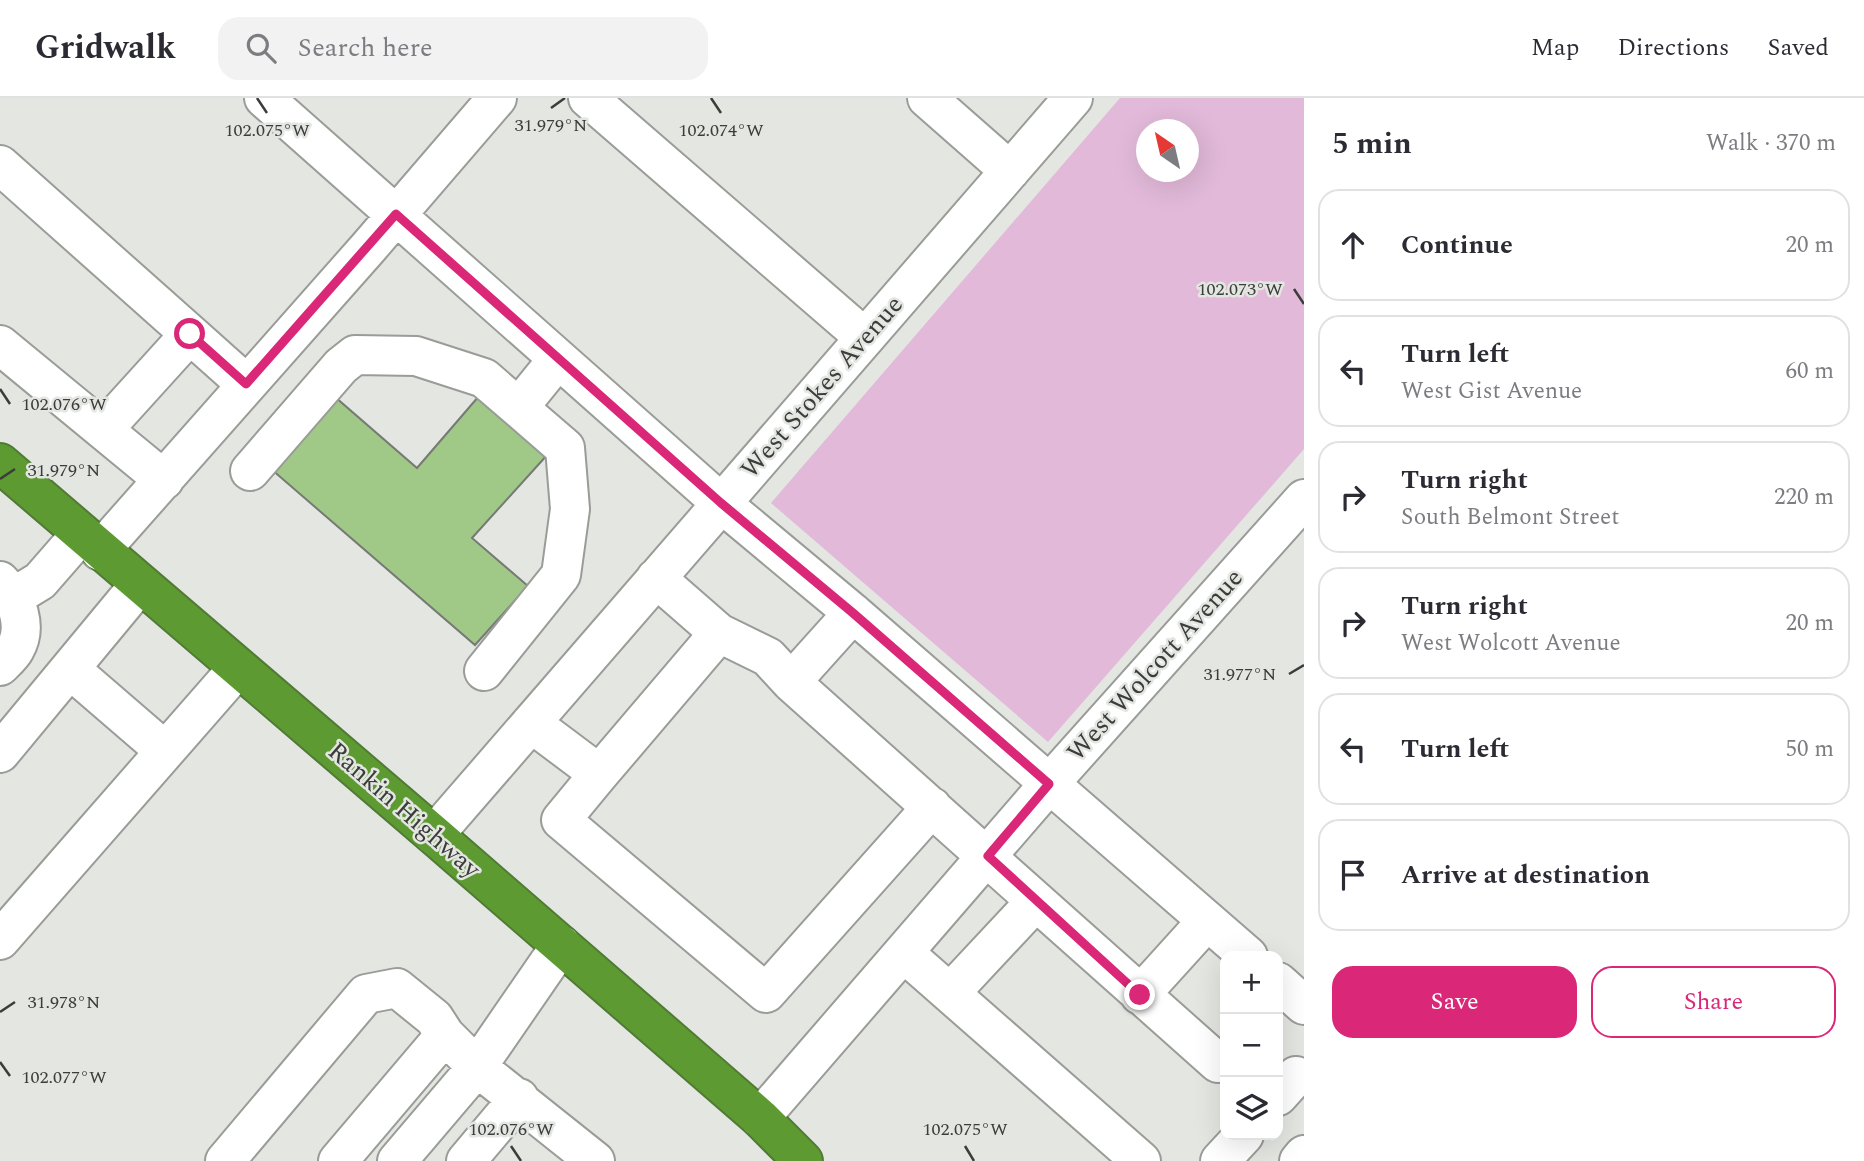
<!DOCTYPE html>
<meta charset="utf-8">
<style>
:root{--surface:#fff;--page:#f2f2f3;--text:#2b2b33;--muted:#7c7c81;--line:#e1e1e2;--accent:#db2777}
body{margin:0;font-family:Spectral,serif;background:var(--page);color:var(--text)}
.controls{position:absolute;right:21px;bottom:21px;display:grid;overflow:hidden;border-radius:14px;box-shadow:0 7px 28px #0002}
.controls button{width:63px;height:63px;display:grid;place-items:center;padding:0;border:0;border-bottom:2px solid var(--line);background:var(--surface);color:var(--text);font:35px sans-serif}
.compass{position:absolute;left:1136px;top:21px;width:63px;height:63px;border-radius:50%;background:var(--surface);box-shadow:0 7px 28px #0002;rotate:326deg}
.stop{position:absolute;width:21px;height:21px;margin:-16px;border:5px solid #db2777;border-radius:50%;background:#fff}
.stop.end{background:#db2777;border-color:#fff;box-shadow:0 2px 7px #0008}
.list{margin:0;padding:0;list-style:none}
h2{display:flex;justify-content:space-between;align-items:center;height:91px;margin:0;padding:0 28px;font-size:30px}
h2 small{font-size:23px;font-weight:400;color:var(--muted)}
.list li{display:grid;grid-template-columns:46px 1fr auto;gap:21px;align-items:center;box-sizing:border-box;height:112px;margin:0 14px 14px;padding:0 14px;border:2px solid var(--line);border-radius:21px}
.list b{display:block;font-size:26px;white-space:nowrap}
.list p{margin:0;font-size:23px;white-space:nowrap;color:var(--muted)}
.list em{font-size:23px;font-style:normal;color:var(--muted)}
.actions{display:flex;gap:14px;padding:21px 28px}
.actions a{flex:1;padding:16px 0;border:2px solid var(--accent);border-radius:21px;text-align:center;font-size:24px;color:var(--accent)}
.actions .main{background:var(--accent);color:#fff}
.icon{flex:none;width:38px;height:38px;fill:none;stroke:currentColor;stroke-width:2;stroke-linecap:round;stroke-linejoin:round}
.map{position:relative;flex:none;width:1304px;height:1063px;overflow:hidden}
header{display:flex;align-items:center;gap:42px;box-sizing:border-box;height:98px;padding:0 35px;background:var(--surface);border-bottom:2px solid var(--line)}
header strong{font-size:33px}
nav{display:flex;gap:38px;margin-inline-start:auto;font-size:24px}
.search{width:490px;height:63px;background:var(--page);display:flex;align-items:center;gap:18px;box-sizing:border-box;padding:0 24px;border-radius:21px;color:var(--muted);font-size:26px}
main{display:flex}
aside{flex:1;background:var(--surface)}
.map>svg:first-child{display:block}
.green{fill:#e2b9d9;fill-rule:evenodd}
.building{fill:#a0c988;stroke:#767974;stroke-width:2}
.lines{fill:none;stroke-linecap:round;stroke-linejoin:round}
.minor-casing{stroke:#999c97;stroke-width:42}
.highway-casing{stroke:#517a35;stroke-width:42}
.minor{stroke:#fff;stroke-width:38}
.highway{stroke:#5d9b32;stroke-width:38}
.route{stroke:#db2777;stroke-width:9}
.ticks{fill:none;stroke:#3c3d3b;stroke-width:2.5}
.labels{text-anchor:middle;dominant-baseline:central;stroke-width:5;stroke-linejoin:round;paint-order:stroke}
.street-label{font-size:26px;fill:#3c3d3b;stroke:#e3e6e1}
.ticks-label{font-size:18px;text-anchor:middle;fill:#3c3d3b;stroke:#e3e6e1;stroke-width:5;stroke-linejoin:round;paint-order:stroke}
</style>
<header>
<strong>Gridwalk</strong>
<div class="search"><svg class="icon" aria-label="search" viewBox="0 0 24 24"><circle cx="10" cy="10" r="6"/><path d="M15 15l6 6"/></svg>Search here</div>
<nav><a>Map</a><a>Directions</a><a>Saved</a></nav>
</header>
<main>
<div class="map">
<svg width="1304" height="1063" viewBox="0 0 1304 1063">
<rect width="100%" height="100%" fill="#e3e6e1"/>
<path class="green" d="M 1120,0 L 1304,0 L 1304,351 L 1048,644 L 771,405 ZM 1146,32 L 1188,32 L 1188,74 L 1146,74 Z"/>
<path class="building" d="M 479,298 L 548,356 L 472,440 L 528,488 L 475,547 L 271,371 L 335,299 L 417,370 Z"/>
<g class="lines">
<defs>
<path id="minor" d="M 264,0 L 721,405 L 853,515 L 1248,858
M 588,0 L 865,240
M 927,0 L 1010,73
M 0,67 L 190,236
M 0,247 L 164,382
M 519,309 L 558,261
M 103,332 L 190,236 L 246,286
M 250,373 L 341,268 L 355,257 L 416,258 L 484,280 L 565,350 L 570,411 L 561,477 L 484,573
M 100,453 L 368,150 L 497,0
M 0,483 C 17,499 28,529 15,551 C 12,557 5,563 0,568
M 12,500 L 40,483 L 81,436
M 853,515 L 791,584 L 1036,803 L 951,894
M 719,535 L 768,559 L 791,584
M 70,571 L 165,653
M 531,625 L 599,676 L 719,535 L 656,480
M 0,655 L 140,486
M 599,676 L 561,722 L 766,895 L 932,709
M 434,737 L 1073,0
M 1036,803 L 1218,965
M 0,842 L 238,570
M 904,855 L 1141,1063
M 1278,884 L 1304,907
M 1140,897 L 1207,823
M 1278,998 L 1296,978
M 760,1020 L 1049,686 L 1304,401
M 225,1063 L 366,896 L 397,890 L 434,920 L 445,937 L 477,969 L 595,1063
M 338,1063 L 445,937
M 397,1063 L 477,969 L 561,847
M 466,1063 L 519,1000
M 1220,1063 L 1244,1037
M 1299,1063 L 1304,1057"/>
<path id="highway" d="M 0,365 L 434,737 L 760,1020 L 803,1063"/>
</defs>
<use href="#minor" class="minor-casing"/>
<use href="#highway" class="highway-casing"/>
<use href="#minor" class="minor"/>
<use href="#highway" class="highway"/>
</g>
<g class="lines">
<path class="route" d="M 190,236 L 246,286 L 396,116 L 721,405 L 853,515 L 1049,686 L 988,758 L 1140,897"/>
</g>
<path class="ticks" d="M 257,0 L 267,15M 711,0 L 721,15M 551,10 L 565,0M 1294,191 L 1304,206M 0,291 L 10,306M 0,381 L 15,371M 1289,576 L 1304,567M 0,914 L 15,904M 0,964 L 10,978M 511,1048 L 521,1063M 965,1048 L 974,1063"/>
<g class="labels">
<g class="street-label">
<text transform="translate(822 289) rotate(-49)">West Stokes Avenue</text>
<text transform="translate(1155 567) rotate(-48)">West Wolcott Avenue</text>
<text transform="translate(404 712) rotate(41)">Rankin Highway</text>
</g>
</g>
<g class="ticks-label">
<text x="551" y="33">31.979°N</text>
<text x="267" y="38">102.075°W</text>
<text x="721" y="38">102.074°W</text>
<text x="1240" y="197">102.073°W</text>
<text x="64" y="312">102.076°W</text>
<text x="64" y="378">31.979°N</text>
<text x="1240" y="582">31.977°N</text>
<text x="64" y="910">31.978°N</text>
<text x="64" y="985">102.077°W</text>
<text x="511" y="1037">102.076°W</text>
<text x="965" y="1037">102.075°W</text>
</g>
</svg>
<div class="controls">
<button>+</button>
<button>−</button>
<button><svg class="icon" aria-label="layers" viewBox="0 0 24 24"><path d="M12 4l9 5-9 5-9-5zM3 14l9 5 9-5"/></svg></button>
</div>
<svg class="compass" viewBox="-18 -18 36 36"><path d="M0-13l5 13h-10z" fill="#e53935"/><path d="M0 13l5-13h-10z" fill="#7c7c81"/></svg>
<div class="stop" style="left:190px;top:236px"></div>
<div class="stop end" style="left:1140px;top:897px"></div>
</div>
<aside>
<h2>5 min<small>Walk · 370 m</small></h2>
<ul class="list">
<li><svg class="icon" aria-label="ahead" viewBox="0 0 24 24"><path d="M12 20V5M6 11l6-6 6 6"/></svg><div><b>Continue</b></div><em>20 m</em></li>
<li><svg class="icon" aria-label="left" viewBox="0 0 24 24"><path d="M17 20v-9H6M10 6l-5 5 5 5"/></svg><div><b>Turn left</b><p>West Gist Avenue</p></div><em>60 m</em></li>
<li><svg class="icon" aria-label="right" viewBox="0 0 24 24"><path d="M7 20v-9h11M14 6l5 5-5 5"/></svg><div><b>Turn right</b><p>South Belmont Street</p></div><em>220 m</em></li>
<li><svg class="icon" aria-label="right" viewBox="0 0 24 24"><path d="M7 20v-9h11M14 6l5 5-5 5"/></svg><div><b>Turn right</b><p>West Wolcott Avenue</p></div><em>20 m</em></li>
<li><svg class="icon" aria-label="left" viewBox="0 0 24 24"><path d="M17 20v-9H6M10 6l-5 5 5 5"/></svg><div><b>Turn left</b></div><em>50 m</em></li>
<li><svg class="icon" aria-label="arrive" viewBox="0 0 24 24"><path d="M6 21V4h12l-3 4 3 4H6"/></svg><div><b>Arrive at destination</b></div></li>
</ul>
<div class="actions"><a class="main">Save</a><a>Share</a></div>
</aside>
</main>
